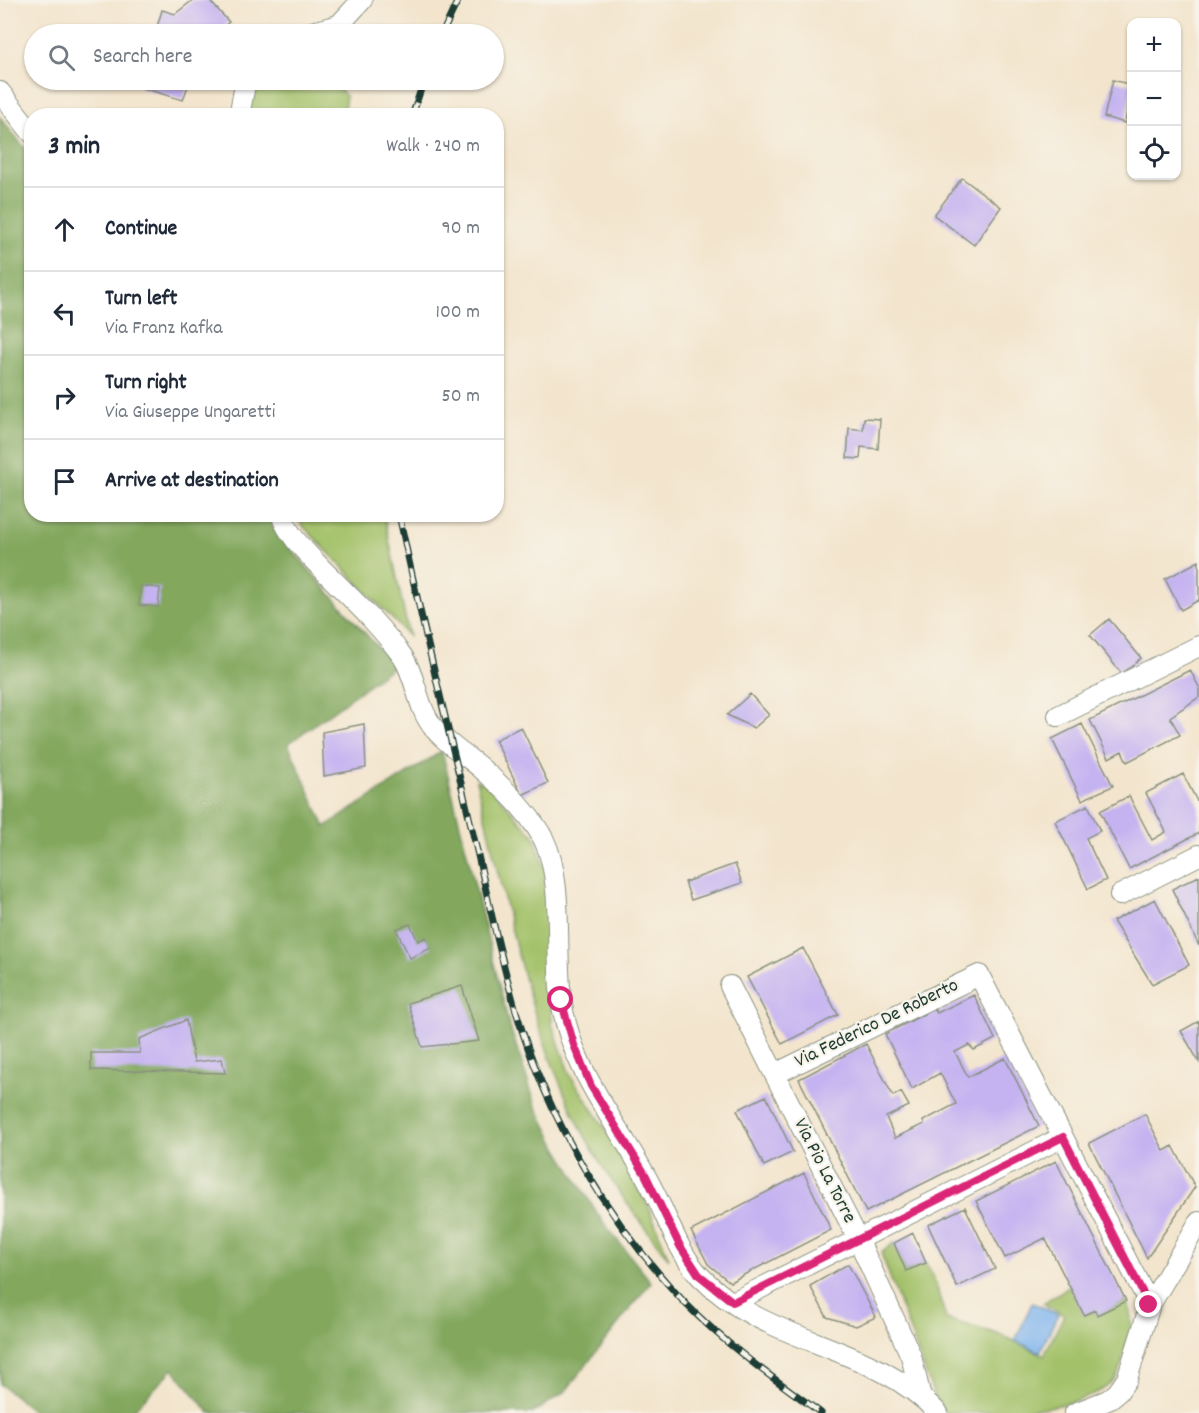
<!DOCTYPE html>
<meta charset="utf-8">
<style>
:root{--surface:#fff;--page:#f2f2f3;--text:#1f2937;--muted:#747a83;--line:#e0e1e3}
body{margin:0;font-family:Dekko,sans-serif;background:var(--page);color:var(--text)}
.controls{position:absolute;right:18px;top:18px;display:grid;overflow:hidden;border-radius:12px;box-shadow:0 2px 4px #0004}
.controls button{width:54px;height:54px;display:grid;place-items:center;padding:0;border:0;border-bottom:2px solid var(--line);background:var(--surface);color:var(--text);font:30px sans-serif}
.stop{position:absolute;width:18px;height:18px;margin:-14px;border:4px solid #db2777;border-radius:50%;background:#fff}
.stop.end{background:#db2777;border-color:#fff;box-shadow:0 2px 6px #0008}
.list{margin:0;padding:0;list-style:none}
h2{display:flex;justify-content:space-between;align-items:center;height:78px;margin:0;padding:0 24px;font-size:26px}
h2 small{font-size:20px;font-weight:400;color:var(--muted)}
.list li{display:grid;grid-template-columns:39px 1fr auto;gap:18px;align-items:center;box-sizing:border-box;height:84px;padding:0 24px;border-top:2px solid var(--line)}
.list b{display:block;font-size:22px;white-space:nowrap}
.list p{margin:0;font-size:20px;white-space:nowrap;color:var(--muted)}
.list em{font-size:20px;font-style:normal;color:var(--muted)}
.icon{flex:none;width:33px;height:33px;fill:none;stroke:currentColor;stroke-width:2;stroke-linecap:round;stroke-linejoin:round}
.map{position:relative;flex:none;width:1199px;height:1413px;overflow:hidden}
.search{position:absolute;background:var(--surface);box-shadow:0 2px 4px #0004;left:24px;top:24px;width:480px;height:66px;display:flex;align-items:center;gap:15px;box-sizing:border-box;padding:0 21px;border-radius:33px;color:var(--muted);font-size:22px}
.panel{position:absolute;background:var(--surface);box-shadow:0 2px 4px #0004;left:24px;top:108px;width:480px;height:414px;border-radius:24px}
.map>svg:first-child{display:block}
.green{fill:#a3c169;stroke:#617f4e;stroke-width:1.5}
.forest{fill:#82a75d;stroke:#507248;stroke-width:1.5}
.water{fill:#80b5ee;stroke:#507991;stroke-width:1.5}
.building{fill:#c4b2f1}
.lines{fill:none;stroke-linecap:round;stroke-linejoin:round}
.street-casing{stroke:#899180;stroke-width:22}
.street{stroke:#fff;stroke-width:20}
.rail-casing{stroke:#1f3d34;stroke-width:7}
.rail{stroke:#f7f3e8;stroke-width:4.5;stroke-dasharray:14;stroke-linecap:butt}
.route{stroke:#db2777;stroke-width:8}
.labels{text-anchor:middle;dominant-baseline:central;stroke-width:4.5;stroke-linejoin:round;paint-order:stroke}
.street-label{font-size:20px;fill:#1f3d34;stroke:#f7f3e8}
</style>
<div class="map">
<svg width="1199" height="1413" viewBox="0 0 1199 1413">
<rect width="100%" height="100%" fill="#f7f3e8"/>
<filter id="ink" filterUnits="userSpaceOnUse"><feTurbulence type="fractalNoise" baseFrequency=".0167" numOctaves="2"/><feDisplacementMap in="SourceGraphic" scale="12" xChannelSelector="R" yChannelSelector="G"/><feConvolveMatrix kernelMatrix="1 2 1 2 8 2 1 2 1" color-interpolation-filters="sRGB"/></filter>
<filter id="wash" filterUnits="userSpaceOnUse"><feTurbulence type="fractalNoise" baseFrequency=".008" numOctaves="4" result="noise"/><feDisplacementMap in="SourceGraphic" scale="24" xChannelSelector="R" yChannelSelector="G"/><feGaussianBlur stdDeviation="1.35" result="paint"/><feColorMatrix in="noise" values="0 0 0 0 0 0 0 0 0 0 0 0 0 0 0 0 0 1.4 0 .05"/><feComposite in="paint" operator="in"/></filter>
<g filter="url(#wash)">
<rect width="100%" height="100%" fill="#f3e5cd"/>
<path class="green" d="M 251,80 L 330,80 L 346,96 L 343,115 L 245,116 Z
M 296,515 L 384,515 L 409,636 L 303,526 Z
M 476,780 L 488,785 L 535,837 L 548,879 L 552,1024 L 570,1075 L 611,1137 L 649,1208 L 669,1259 C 639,1220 609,1181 586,1138 C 527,1029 506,900 476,780 Z
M 894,1243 L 906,1271 L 926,1263 L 936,1285 L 946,1319 L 1001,1335 L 1044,1355 L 1064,1315 L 1043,1303 L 1070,1286 L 1084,1315 L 1095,1310 L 1097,1315 L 1126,1301 C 1135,1320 1131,1334 1124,1353 C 1122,1362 1120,1372 1115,1379 C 1086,1413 993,1413 945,1413 L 935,1398 L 881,1253 Z"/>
<path class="forest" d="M 0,117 L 31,156 L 32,514 L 268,515 L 276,532 L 394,666 L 288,744 L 325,827 L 442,751 L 508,1021 L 536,1106 L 559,1151 L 602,1221 L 651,1282 L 565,1392 L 533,1413 L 210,1413 L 173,1369 L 131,1413 L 36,1413 L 0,1384 Z"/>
<path class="water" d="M 1032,1303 L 1058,1314 L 1040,1352 L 1015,1341 Z"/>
<g id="blocks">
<path class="building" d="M 193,0 L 209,0 L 229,22 L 215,34 L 155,34 L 162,10 L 175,14 Z
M 141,80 L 190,80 L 183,100 L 139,87 Z
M 1113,80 L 1132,85 L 1125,123 L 1104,117 Z
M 962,178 L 1001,207 L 974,245 L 934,215 Z
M 864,418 L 880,419 L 878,449 L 861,447 L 860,459 L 847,458 L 849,428 L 863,430 Z
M 1199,561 L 1199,600 L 1181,610 L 1165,579 Z
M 141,586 L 160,588 L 158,607 L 139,605 Z
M 1109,619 L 1141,658 L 1122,674 L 1090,635 Z
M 1190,670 L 1199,687 L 1199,697 L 1170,717 L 1180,735 L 1127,762 L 1122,751 L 1109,758 L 1090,720 Z
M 750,694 L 769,715 L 754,728 L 727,715 Z
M 364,724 L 366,768 L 324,776 L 322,732 Z
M 1082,724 L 1113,786 L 1082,800 L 1052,739 Z
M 521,727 L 548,783 L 522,795 L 495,740 Z
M 1183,774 L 1199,805 L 1199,833 L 1129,869 L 1100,811 L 1129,796 L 1152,840 L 1166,832 L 1146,793 Z
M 1088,805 L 1100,831 L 1086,838 L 1106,880 L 1088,889 L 1055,821 Z
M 735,864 L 742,883 L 691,900 L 685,882 Z
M 1199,876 L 1199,946 L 1172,889 Z
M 1155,899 L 1189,965 L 1152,984 L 1113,921 Z
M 410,924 L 418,941 L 426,937 L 431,948 L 410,958 L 396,929 Z
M 803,948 L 838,1015 L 782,1044 L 747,977 Z
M 462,986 L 479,1041 L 422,1047 L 408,1003 Z
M 974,995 L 995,1039 L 974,1050 L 969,1045 L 955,1052 L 968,1077 L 1005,1058 L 1039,1126 L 866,1212 L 799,1079 L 866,1044 L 893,1096 L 901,1092 L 909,1106 L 886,1117 L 895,1138 L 924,1124 L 923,1121 L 956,1104 L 940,1073 L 912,1089 L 885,1034 L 934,1009 L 937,1013 Z
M 186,1020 L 194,1062 L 222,1059 L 225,1073 L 91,1070 L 91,1053 L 140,1053 L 139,1039 Z
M 1199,1021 L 1199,1062 L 1181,1031 Z
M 766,1096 L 793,1152 L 764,1166 L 737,1110 Z
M 1145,1114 L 1164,1151 L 1173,1146 L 1195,1187 L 1147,1258 L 1089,1143 Z
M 1056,1161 L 1126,1301 L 1097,1315 L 1095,1310 L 1084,1315 L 1045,1238 L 1005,1258 L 976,1201 Z
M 804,1173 L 831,1230 L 730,1282 L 708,1264 L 691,1231 Z
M 965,1207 L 995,1269 L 957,1287 L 928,1225 Z
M 913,1233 L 926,1263 L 906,1271 L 894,1243 Z
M 848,1264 L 876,1317 L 856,1326 L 827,1317 L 810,1286 Z"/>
</g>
</g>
<g filter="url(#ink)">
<use href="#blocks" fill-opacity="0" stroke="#899180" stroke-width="1.5"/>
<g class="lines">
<defs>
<path id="street" d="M 305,34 L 339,25 L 362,0
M 0,92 L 32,133
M 239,116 L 246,80
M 281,514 C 289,537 307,553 323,570 C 351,598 380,625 403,657 C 417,679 417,707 433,727 C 446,744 466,755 482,769 C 504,788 531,815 544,840 C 564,881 555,952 561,998 C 570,1071 620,1125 652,1188 C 667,1216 678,1252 700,1276 C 766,1345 873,1343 938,1413
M 1058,716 L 1199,646
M 1120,895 L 1199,855
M 730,986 L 858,1239 L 911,1356 L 920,1393
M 775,1074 L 979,975 L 1150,1305
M 733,1302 L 1063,1137
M 1075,1413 L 1108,1400 L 1118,1392 L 1127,1379 L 1150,1305 L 1199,1222"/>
</defs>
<use href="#street" class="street-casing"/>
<use href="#street" class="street"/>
<defs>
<path id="rail" d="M 442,34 L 458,0
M 412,116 L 424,80
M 399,514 C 420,617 446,719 470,821 C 485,884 498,949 516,1011 C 548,1120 607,1220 685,1303 C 726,1345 774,1379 821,1413"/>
</defs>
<use href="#rail" class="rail-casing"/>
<use href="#rail" class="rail"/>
</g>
</g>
<g class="lines" filter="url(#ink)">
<path class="route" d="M 561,1000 L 574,1045 L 591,1086 L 645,1174 L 680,1246 L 699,1275 L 733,1302 L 1063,1137 L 1149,1305"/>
</g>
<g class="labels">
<g class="street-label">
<text transform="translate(877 1024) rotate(-26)">Via Federico De Roberto</text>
<text transform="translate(824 1171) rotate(63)">Via Pio La Torre</text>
</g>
</g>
</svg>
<div class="controls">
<button>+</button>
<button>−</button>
<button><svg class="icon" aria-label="locate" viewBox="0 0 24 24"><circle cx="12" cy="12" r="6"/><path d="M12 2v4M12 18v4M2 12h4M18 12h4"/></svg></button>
</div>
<div class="stop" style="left:561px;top:1000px"></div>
<div class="stop end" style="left:1149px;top:1305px"></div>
<div class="search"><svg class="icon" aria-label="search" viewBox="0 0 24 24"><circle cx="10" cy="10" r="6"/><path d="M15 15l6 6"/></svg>Search here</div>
<section class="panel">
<h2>3 min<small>Walk · 240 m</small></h2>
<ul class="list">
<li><svg class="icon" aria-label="ahead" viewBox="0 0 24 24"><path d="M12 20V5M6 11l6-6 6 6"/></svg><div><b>Continue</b></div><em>90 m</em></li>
<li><svg class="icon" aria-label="left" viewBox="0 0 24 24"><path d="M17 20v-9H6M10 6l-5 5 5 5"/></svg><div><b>Turn left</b><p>Via Franz Kafka</p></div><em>100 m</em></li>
<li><svg class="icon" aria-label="right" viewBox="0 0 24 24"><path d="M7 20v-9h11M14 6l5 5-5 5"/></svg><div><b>Turn right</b><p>Via Giuseppe Ungaretti</p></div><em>50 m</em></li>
<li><svg class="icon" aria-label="arrive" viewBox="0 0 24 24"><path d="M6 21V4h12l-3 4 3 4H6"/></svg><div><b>Arrive at destination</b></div></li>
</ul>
</section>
</div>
